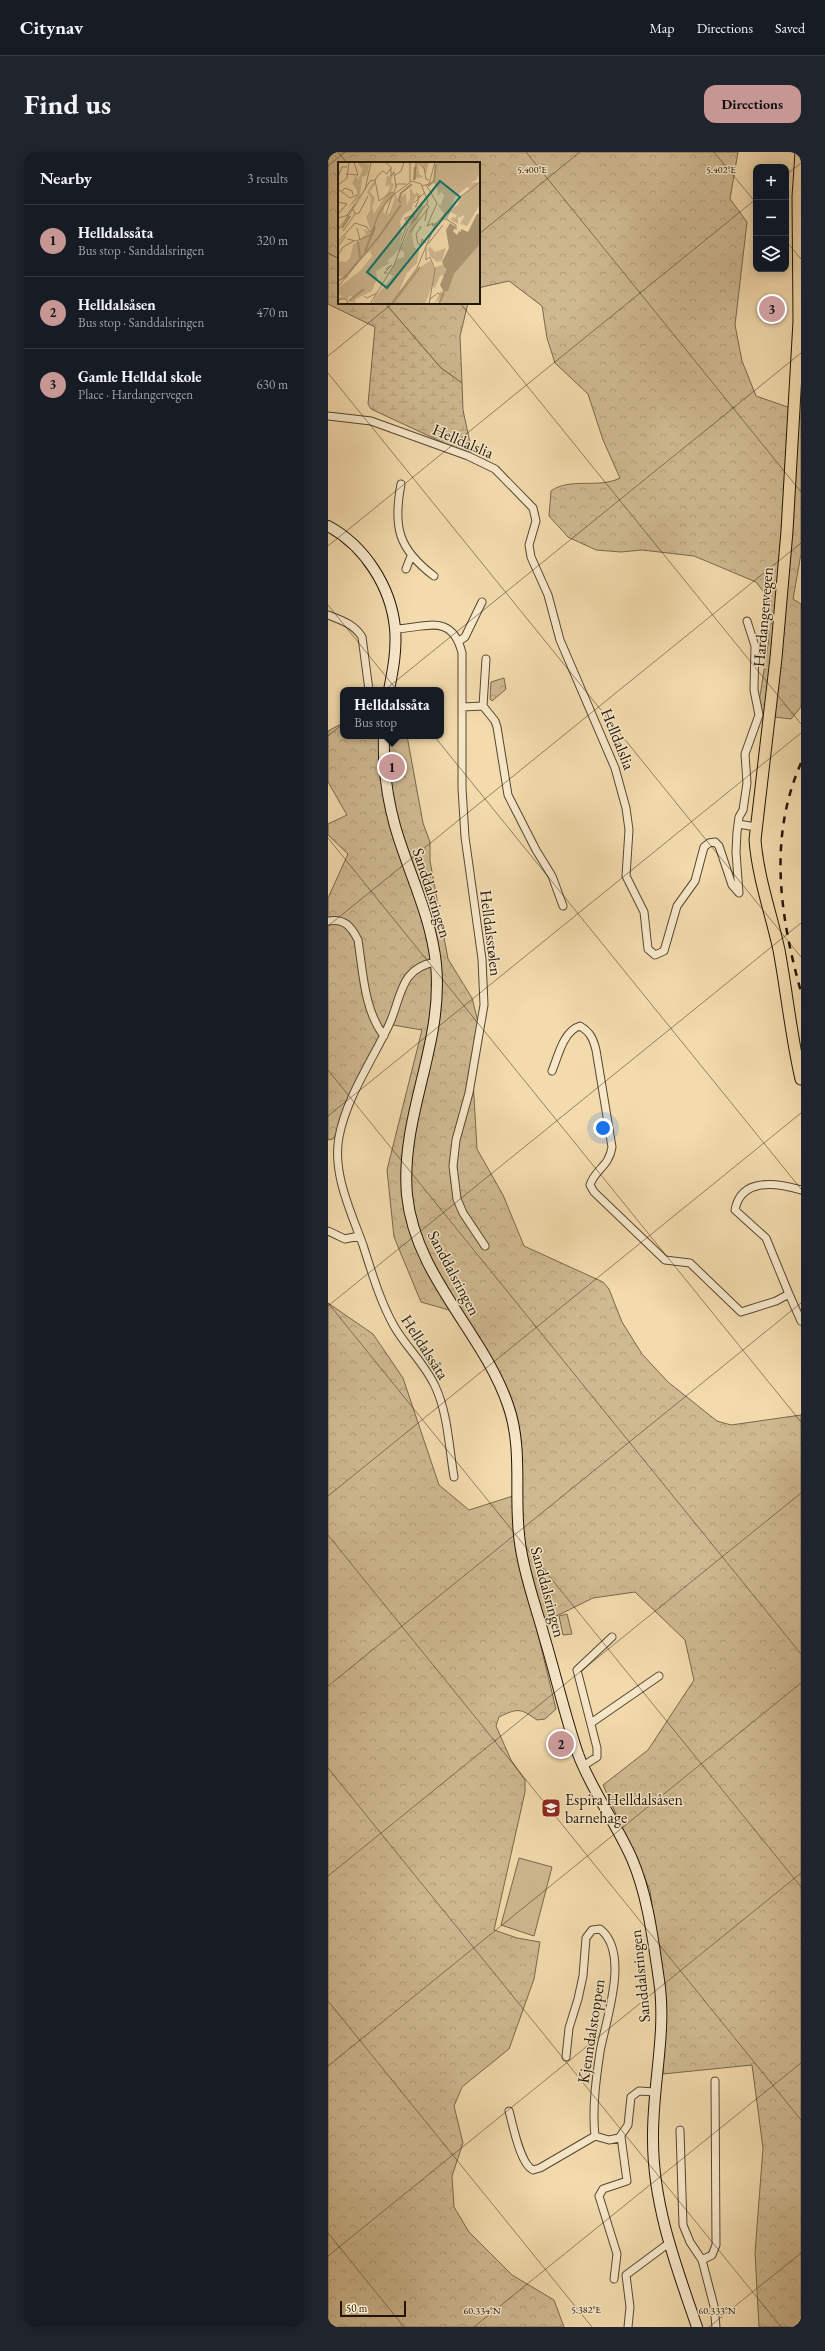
<!DOCTYPE html>
<meta charset="utf-8">
<style>
:root{--surface:#171b24;--page:#20242c;--text:#f1f3f6;--muted:#9ea1a6;--line:#363941;--accent:#c59692}
body{margin:0;font-family:"EB Garamond",serif;background:var(--page);color:var(--text)}
.controls{position:absolute;right:12px;top:12px;display:grid;overflow:hidden;border-radius:8px;box-shadow:0 2px 10px #0003}
.controls button{width:36px;height:36px;display:grid;place-items:center;padding:0;border:0;border-bottom:1px solid var(--line);background:var(--surface);color:var(--text);font:20px sans-serif}
.scale{position:absolute;left:12px;bottom:10px;width:66px;box-sizing:border-box;padding-left:4px;border:2px solid #221506;border-top:0;font-size:11px;line-height:14px;white-space:nowrap;color:#221506;-webkit-text-stroke:3px #f7e8ca;paint-order:stroke}
.you{position:absolute;left:275px;top:976px;width:14px;height:14px;margin:-10px;border:3px solid #fff;border-radius:50%;background:#1a73e8;box-shadow:0 0 0 6px #1a73e833}
.badge{display:grid;place-items:center;width:26px;height:26px;border-radius:50%;background:var(--accent);color:#111;font-size:13px;font-weight:700}
.pin{position:absolute;translate:-50% -50%;border:2px solid #fff;box-shadow:0 1px 4px #0006}
.popup{position:absolute;left:12px;top:535px;width:104px;height:52px;box-sizing:border-box;display:grid;place-content:center;border-radius:8px;background:var(--surface);filter:drop-shadow(0 1px 3px #0005);font-size:13px;white-space:nowrap;color:var(--muted)}
.popup b{font-size:15px;color:var(--text)}
.popup::after{content:'';position:absolute;left:50%;top:100%;margin-left:-8px;border:8px solid transparent;border-top-color:var(--surface)}
.list{margin:0;padding:0;list-style:none}
h2{display:flex;justify-content:space-between;align-items:center;height:52px;margin:0;padding:0 16px;font-size:17px}
h2 small{font-size:13px;font-weight:400;color:var(--muted)}
.list li{display:grid;grid-template-columns:26px 1fr auto;gap:12px;align-items:center;box-sizing:border-box;height:72px;padding:0 16px;border-top:1px solid var(--line)}
.list b{display:block;font-size:15px;white-space:nowrap}
.list p{margin:0;font-size:13px;white-space:nowrap;color:var(--muted)}
.list em{font-size:13px;font-style:normal;color:var(--muted)}
.icon{flex:none;width:22px;height:22px;fill:none;stroke:currentColor;stroke-width:2;stroke-linecap:round;stroke-linejoin:round}
.map{position:relative;flex:none;width:473px;height:2175px;overflow:hidden;border-radius:12px}
header{display:flex;align-items:center;gap:24px;box-sizing:border-box;height:56px;padding:0 20px;background:var(--surface);border-bottom:1px solid var(--line)}
header strong{font-size:19px}
nav{display:flex;gap:22px;margin-inline-start:auto;font-size:14px}
.intro{display:flex;align-items:center;justify-content:space-between;box-sizing:border-box;height:96px;padding:0 24px}
h1{margin:0;font-size:28px}
.button{padding:10px 18px;border-radius:12px;background:var(--accent);color:#111;font-size:14px;font-weight:700}
main{display:flex;gap:24px;padding:0 24px}
aside{flex:1;background:var(--surface);border-radius:12px;box-shadow:0 2px 10px #0003}
.map>svg:first-child{display:block}
.grass{fill:#cfb991;stroke:#78674c}
.forest{fill:url(#forest-crowns);stroke:#78674c}
.wetland{fill:url(#wetland-marsh);stroke:#78674c}
.lines{fill:none;stroke-linecap:round;stroke-linejoin:round}
.minor-casing{stroke:#564630;stroke-width:9}
.secondary-casing{stroke:#221506;stroke-width:12}
.primary-casing{stroke:#221506;stroke-width:13}
.minor{stroke:#f7e8ca;stroke-width:7}
.secondary{stroke:#f7e8ca;stroke-width:10}
.primary{stroke:#f3dbad;stroke-width:11}
.rail{stroke:#221506;stroke-width:2.5;stroke-dasharray:7 7;stroke-linecap:butt}
.ticks{fill:none;stroke:#221506;stroke-width:1;stroke-opacity:0.45}
.labels{text-anchor:middle;dominant-baseline:central;stroke-width:3;stroke-linejoin:round;paint-order:stroke}
.street-label{font-size:16px;fill:#221506;stroke:#f7e8ca}
.poi-label{font-size:16px;fill:#221506;stroke:#f7e8ca;text-anchor:start}
.inset-river{fill:none;stroke:#ac9874;stroke-width:2}
.inset-road{fill:none;stroke:#9f8c6a;stroke-width:1}
.view{fill:#0f766e;fill-opacity:0.15;stroke:#0f766e;stroke-width:2}
.inset-edge{fill:none;stroke:#221506;stroke-width:2}
.ticks-label{font-size:10px;text-anchor:middle;fill:#221506;stroke:#f7e8ca;stroke-width:3;stroke-linejoin:round;paint-order:stroke}
</style>
<header>
<strong>Citynav</strong>
<nav><a>Map</a><a>Directions</a><a>Saved</a></nav>
</header>
<div class="intro"><h1>Find us</h1><a class="button">Directions</a></div>
<main>
<aside>
<h2>Nearby<small>3 results</small></h2>
<ul class="list">
<li><span class="badge">1</span><div><b>Helldalssåta</b><p>Bus stop · Sanddalsringen</p></div><em>320 m</em></li>
<li><span class="badge">2</span><div><b>Helldalsåsen</b><p>Bus stop · Sanddalsringen</p></div><em>470 m</em></li>
<li><span class="badge">3</span><div><b>Gamle Helldal skole</b><p>Place · Hardangervegen</p></div><em>630 m</em></li>
</ul>
</aside>
<div class="map">
<svg width="473" height="2175" viewBox="0 0 473 2175">
<defs>
<pattern id="forest-crowns" width="20" height="18" patternUnits="userSpaceOnUse"><rect width="20" height="18" fill="#cfb991"/><path d="M2 6a3 3 0 1 1 6 0M12 15a3 3 0 1 1 6 0" fill="none" stroke="#b19e7c"/></pattern>
<pattern id="wetland-marsh" width="20" height="14" patternUnits="userSpaceOnUse"><rect width="20" height="14" fill="#cfb991"/><path d="M1 5h8M5 5V1M11 12h8M15 12V8" fill="none" stroke="#b19e7c"/></pattern>
</defs>
<rect width="100%" height="100%" fill="#f3dbad"/>
<filter id="stains"><feTurbulence type="fractalNoise" baseFrequency=".005" numOctaves="4"/><feColorMatrix values="0 0 0 0 .2 0 0 0 0 .09 0 0 0 0 .02 0 0 0 .5 -.17"/></filter>
<radialGradient id="worn" r=".72"><stop offset=".6" stop-color="#630" stop-opacity="0"/><stop offset="1" stop-color="#630" stop-opacity=".3"/></radialGradient>
<path class="grass" d="M 239,1462 L 244,1482 L 235,1483 L 231,1464 Z
M 191,1706 L 224,1715 L 206,1784 L 173,1773 Z"/>
<path class="forest" d="M 0,0 L 410,0 L 402,47 L 419,70 L 407,173 L 414,209 L 428,244 L 468,258 L 473,247 L 473,402 L 465,447 L 473,452 L 473,555 L 463,567 L 429,563 L 441,486 L 438,443 L 428,430 L 366,404 L 314,398 L 293,400 L 268,398 L 240,385 L 221,364 L 223,339 C 242,325 270,337 292,326 L 275,288 L 260,242 L 227,211 L 219,186 L 214,154 L 181,129 L 154,135 L 151,138 L 151,11 L 11,11 L 11,107 L 0,101 Z
M 57,151 L 140,151 L 132,184 L 134,231 L 113,216 Z
M 176,526 L 178,537 L 164,549 L 162,547 L 163,530 Z
M 15,571 L 15,584 L 79,584 L 95,671 L 102,690 L 102,709 L 120,807 L 144,846 L 153,882 L 145,927 L 149,997 L 175,1043 L 196,1094 L 275,1130 L 281,1137 L 294,1170 L 314,1202 L 340,1230 L 389,1269 L 403,1273 L 473,1263 L 473,2175 L 431,2175 L 427,2101 L 435,1996 L 424,1913 L 335,1922 L 336,1845 L 322,1738 L 275,1633 L 320,1598 L 366,1528 L 357,1488 L 307,1440 L 265,1446 L 208,1474 L 228,1557 L 217,1567 L 209,1568 C 192,1556 190,1556 171,1565 L 168,1574 L 183,1608 L 197,1628 L 197,1640 L 166,1778 L 189,1786 L 212,1790 L 206,1827 L 181,1897 L 134,1935 L 126,1954 L 135,1991 L 124,2024 L 126,2055 L 141,2080 L 184,2123 L 226,2148 L 236,2175 L 0,2175 L 0,1151 L 45,1182 L 75,1226 L 111,1333 L 141,1358 L 185,1344 L 184,1252 L 121,1158 L 93,1150 L 66,1085 L 59,1018 L 94,878 L 65,873 L 5,987 L 0,988 L 0,746 L 20,702 L 0,683 L 0,672 L 19,663 L 0,630 L 0,579 Z"/>
<path class="wetland" d="M 0,101 L 11,107 L 11,151 L 57,151 L 113,216 L 134,231 L 135,258 L 144,300 L 129,297 L 43,257 L 40,252 L 47,175 L 0,152 Z"/>
<g class="lines">
<defs>
<path id="minor" d="M 0,264 L 43,269 L 140,304 L 167,317 L 205,356 L 208,369 L 201,393 L 203,405 L 220,443 L 232,488 L 287,616 L 298,656 L 301,678 L 298,724 L 316,760 L 320,797 L 327,803 L 336,799 L 349,754 L 367,729 L 376,695 L 381,691 L 387,690 L 391,694 L 404,733 L 411,741 L 408,700 L 409,680 L 411,665 L 415,658 L 419,631 L 417,602 L 431,563 L 426,538 L 427,494 L 419,469
M 73,332 C 65,375 70,397 106,424
M 78,417 L 83,404
M 0,463 C 13,468 26,472 34,485 L 41,538
M 67,477 C 97,476 124,460 134,501 L 134,636 L 137,685 L 154,807 L 156,853 L 141,941 L 128,988 L 125,1014 L 129,1047 L 135,1061 L 157,1094
M 131,489 L 137,485 L 154,450
M 155,554 L 158,507
M 134,555 L 155,554 L 167,569 L 169,575 L 180,643 L 208,698 L 224,724 L 235,754
M 410,672 L 428,675
M 0,769 C 16,766 23,774 30,788 C 35,820 36,858 56,884
M 108,810 C 70,816 74,847 60,875 C 43,910 18,947 11,985 C 4,1021 23,1060 35,1093 C 44,1121 52,1149 66,1174 C 78,1195 97,1212 107,1234 C 120,1261 121,1296 126,1325
M 224,919 C 230,905 235,879 252,874 C 262,880 265,886 268,898 L 284,995 C 281,1015 267,1017 262,1033 L 266,1040 L 337,1108 L 362,1111 L 413,1160 L 448,1149 L 461,1142 L 438,1086 L 407,1058 C 413,1025 449,1031 473,1038
M 0,1079 L 17,1087 L 31,1084
M 461,1142 L 473,1169
M 263,1571 L 331,1524
M 255,1614 L 269,1605 L 269,1596 L 249,1518 L 284,1485
M 238,1905 L 241,1876 L 250,1847 L 255,1824 L 258,1786 L 264,1778 L 272,1777 C 303,1801 277,1870 272,1900 C 268,1927 264,1957 267,1984 L 281,1988 L 291,1986 L 300,1973 L 303,1945 L 311,1939 L 327,1940
M 181,1959 C 185,1973 192,2012 205,2018 L 212,2016 L 267,1984
M 352,1978 L 355,2073 L 362,2090 L 374,2108 L 386,2154 L 388,2175
M 374,2108 L 384,2103 L 388,2093 L 387,1929
M 286,2127 L 289,2102 L 271,2044 L 275,2037 L 299,2029 L 293,1985
M 300,2175 L 302,2155 L 298,2123 L 341,2091"/>
<path id="secondary" d="M 0,374 C 37,394 63,435 67,476 C 69,497 65,518 61,538
M 56,584 C 55,614 59,645 67,674 C 80,720 103,763 108,812 C 116,893 72,963 79,1043 C 87,1124 155,1180 180,1253 C 196,1298 185,1346 192,1391 C 196,1423 208,1454 216,1484 C 228,1524 237,1564 250,1602 C 264,1639 288,1671 304,1707 C 320,1744 325,1788 331,1828 C 339,1881 324,1934 325,1988 C 325,2053 348,2114 369,2175"/>
<path id="primary" d="M 473,0 L 470,45 L 471,169 L 459,379 L 448,506 L 427,688 C 430,726 443,761 451,798 C 459,841 463,884 473,927"/>
</defs>
<use href="#minor" class="minor-casing"/>
<use href="#secondary" class="secondary-casing"/>
<use href="#primary" class="primary-casing"/>
<use href="#minor" class="minor"/>
<use href="#secondary" class="secondary"/>
<use href="#primary" class="primary"/>
<path class="rail" d="M 473,611 C 440,686 452,764 473,840"/>
</g>
<path class="ticks" d="M 10,0 L 19,11M 198,0 L 473,340M 386,0 L 428,51M 0,14 L 17,0M 458,23 L 473,11M 151,82 L 252,0M 458,89 L 473,107M 132,151 L 473,572M 0,204 L 65,151M 0,221 L 473,805M 0,394 L 428,47M 0,453 L 473,1037M 0,584 L 473,201M 0,686 L 473,1270M 0,774 L 473,391M 0,918 L 473,1502M 0,964 L 473,581M 0,1151 L 473,1735M 0,1154 L 473,771M 0,1344 L 473,961M 0,1383 L 473,1968M 0,1534 L 473,1151M 0,1616 L 453,2175M 0,1724 L 473,1341M 0,1849 L 264,2175M 0,1914 L 473,1531M 0,2081 L 76,2175M 0,2104 L 473,1721M 146,2175 L 473,1911M 381,2175 L 473,2101"/>
<defs>
<symbol id="school-square" viewBox="-11 -11 22 22"><rect x="-9" y="-9" width="18" height="18" rx="4" fill="#8f2418" stroke="#f7e8ca"/><path d="M0-5L7-2L0 1L-7-2ZM-4 1L0 2.5L4 1V4Q0 6-4 4Z" fill="#fff"/></symbol>
</defs>
<g fill-rule="evenodd">
<use href="#school-square" x="212" y="1645" width="22" height="22"/>
</g>
<g class="labels">
<g class="street-label">
<text transform="translate(135 289) rotate(23)">Helldalslia</text>
<text transform="translate(435 465) rotate(-85)">Hardangervegen</text>
<text transform="translate(290 587) rotate(68)">Helldalslia</text>
<text transform="translate(104 741) rotate(72)">Sanddalsringen</text>
<text transform="translate(163 781) rotate(83)">Helldalsstølen</text>
<text transform="translate(126 1121) rotate(62)">Sanddalsringen</text>
<text transform="translate(97 1195) rotate(57)">Helldalssåta</text>
<text transform="translate(220 1440) rotate(75)">Sanddalsringen</text>
<text transform="translate(312 1824) rotate(-96)">Sanddalsringen</text>
<text transform="translate(263 1879) rotate(-81)">Kjenndalstoppen</text>
</g>
<g class="poi-label">
<text x="237" y="1647">Espira Helldalsåsen<tspan x="237" dy="18">barnehage</tspan></text>
</g>
</g>
<g transform="translate(10 10)">
<rect width="142" height="142" fill="#f3dbad"/>
<path d="M 21,0 L 31,2 L 29,13 L 24,15 L 22,35 L 10,46 L 19,33 L 19,28 L 14,21 L 18,13 L 20,18 L 25,7 L 20,2 ZM 78,0 L 91,0 L 88,12 L 83,2 L 80,2 L 81,12 L 86,15 L 78,16 ZM 99,0 L 142,0 L 142,11 L 138,18 L 132,21 L 142,20 L 142,42 L 129,64 L 122,62 L 127,53 L 120,56 L 120,62 L 113,58 L 114,55 L 117,56 L 119,53 L 112,50 L 107,54 L 108,58 L 102,59 L 106,52 L 99,42 L 103,43 L 106,33 L 103,30 L 100,34 L 99,25 L 95,20 ZM 129,25 L 132,27 L 122,36 L 120,43 L 113,46 L 117,35 ZM 57,7 L 53,19 L 56,23 L 53,30 L 57,30 L 60,37 L 68,31 L 69,43 L 72,37 L 72,26 L 77,33 L 78,30 L 83,33 L 81,37 L 78,34 L 74,45 L 76,51 L 81,43 L 86,44 L 74,72 L 76,85 L 81,89 L 79,101 L 69,111 L 62,127 L 64,130 L 80,107 L 90,100 L 93,99 L 95,106 L 106,102 L 108,113 L 102,114 L 97,126 L 94,124 L 87,142 L 34,142 L 37,135 L 55,114 L 51,111 L 59,97 L 66,95 L 66,90 L 61,88 L 49,99 L 51,101 L 38,109 L 39,117 L 34,129 L 18,137 L 16,141 L 11,139 L 15,136 L 12,133 L 9,138 L 5,136 L 0,140 L 0,136 L 5,135 L 0,132 L 0,126 L 23,108 L 34,94 L 32,89 L 19,100 L 8,112 L 10,115 L 8,117 L 8,115 L 0,114 L 0,99 L 8,100 L 12,96 L 15,83 L 28,72 L 26,68 L 30,67 L 29,69 L 33,70 L 28,55 L 32,49 L 33,36 L 29,30 L 36,19 L 38,21 L 32,30 L 37,36 L 34,45 L 36,52 L 51,28 L 52,23 L 47,25 L 49,14 L 51,15 ZM 58,33 L 51,52 L 45,51 L 47,43 ZM 74,47 L 75,52 L 67,57 L 67,60 L 75,58 L 65,82 L 62,79 L 64,70 L 62,59 L 66,52 ZM 95,81 L 92,85 L 97,90 L 108,86 L 104,99 L 99,100 L 92,94 L 90,87 ZM 142,81 L 142,142 L 103,142 L 103,136 L 96,142 L 103,129 L 108,130 L 116,112 Z" fill="#cfb991" fill-rule="evenodd"/>
<path d="M 139,52 L 142,52 L 142,82 L 116,112 L 110,129 L 106,130 L 102,123 L 108,108 L 104,100 L 111,86 L 108,68 L 112,61 L 118,65 L 115,69 L 119,73 L 121,69 L 123,70 L 123,67 L 130,70 Z" fill="#ac9874"/>
<path class="inset-river" d="M 76,18 L 77,5M 90,24 L 96,19 L 98,2M 63,41 L 61,38 L 63,31 L 74,22M 4,66 L 12,54M 20,80 L 22,96M 27,89 L 37,65M 0,119 L 8,114 L 40,76 L 63,43M 11,139 L 26,127M 55,141 L 82,105M 101,142 L 106,130"/>
<path class="inset-road" d="M 47,0 L 53,5 L 53,14 L 56,10 L 58,25M 81,2 L 86,6 L 88,17 L 91,18M 8,12 L 20,13 L 16,0M 56,14 L 63,9 L 66,0M 0,15 L 4,5 L 9,5M 37,18 L 41,39 L 54,30 L 57,32M 37,18 L 41,12 L 45,9 L 49,12 L 53,6M 77,18 L 78,0M 72,20 L 72,0M 0,23 L 9,16 L 11,0M 88,23 L 99,41 L 89,64 L 95,61 L 94,64 L 98,61M 84,24 L 91,22 L 97,0M 0,27 L 12,36 L 19,33M 27,28 L 33,0M 3,30 L 7,26 L 14,29 L 15,33M 56,30 L 59,22 L 68,22M 0,40 L 9,42 L 0,52M 76,41 L 87,30M 79,44 L 77,45 L 80,40 L 80,34M 15,47 L 17,52 L 21,51 L 30,34M 113,47 L 108,57 L 118,63 L 118,68M 48,52 L 54,34M 9,53 L 17,42M 0,56 L 11,53 L 32,19 L 37,18M 66,57 L 76,52 L 75,58M 87,59 L 89,47M 81,65 L 83,65 L 78,72 L 80,82 L 83,83 L 84,77 L 88,81M 19,66 L 22,78M 0,68 L 10,54M 5,69 L 17,52M 72,70 L 91,45 L 89,42M 9,77 L 18,79 L 33,73 L 40,53 L 51,36 L 74,19 L 83,22 L 90,40 L 70,66 L 56,103 L 32,142M 63,79 L 69,62 L 79,57M 0,80 L 17,61 L 29,65 L 32,70 L 34,68M 90,82 L 105,63M 0,84 L 8,74M 88,85 L 88,98 L 92,95 L 97,108 L 91,142M 0,93 L 5,85 L 16,79M 48,107 L 54,103 L 46,111 L 50,111M 0,125 L 19,101M 26,134 L 29,136 L 39,131M 0,137 L 8,137 L 10,140 L 7,142M 53,142 L 79,106 L 97,63 L 122,35 L 142,20M 91,142 L 92,137 L 100,131 L 106,134"/>
<path class="view" d="M 102,19 L 122,35 L 49,126 L 29,110 Z"/>
<rect width="142" height="142" class="inset-edge"/>
</g>
<g class="ticks-label">
<text x="204" y="21">5.400°E</text>
<text x="393" y="21">5.402°E</text>
<text x="258" y="2161">5.382°E</text>
<text x="154" y="2162">60.334°N</text>
<text x="389" y="2162">60.333°N</text>
</g>
<rect width="100%" height="100%" filter="url(#stains)"/>
<rect width="100%" height="100%" fill="url(#worn)"/>
</svg>
<div class="controls">
<button>+</button>
<button>−</button>
<button><svg class="icon" aria-label="layers" viewBox="0 0 24 24"><path d="M12 4l9 5-9 5-9-5zM3 14l9 5 9-5"/></svg></button>
</div>
<div class="scale">50 m</div>
<div class="you"></div>
<div class="pin badge" style="left:64px;top:615px">1</div>
<div class="popup"><b>Helldalssåta</b>Bus stop</div>
<div class="pin badge" style="left:233px;top:1592px">2</div>
<div class="pin badge" style="left:444px;top:157px">3</div>
</div>
</main>
